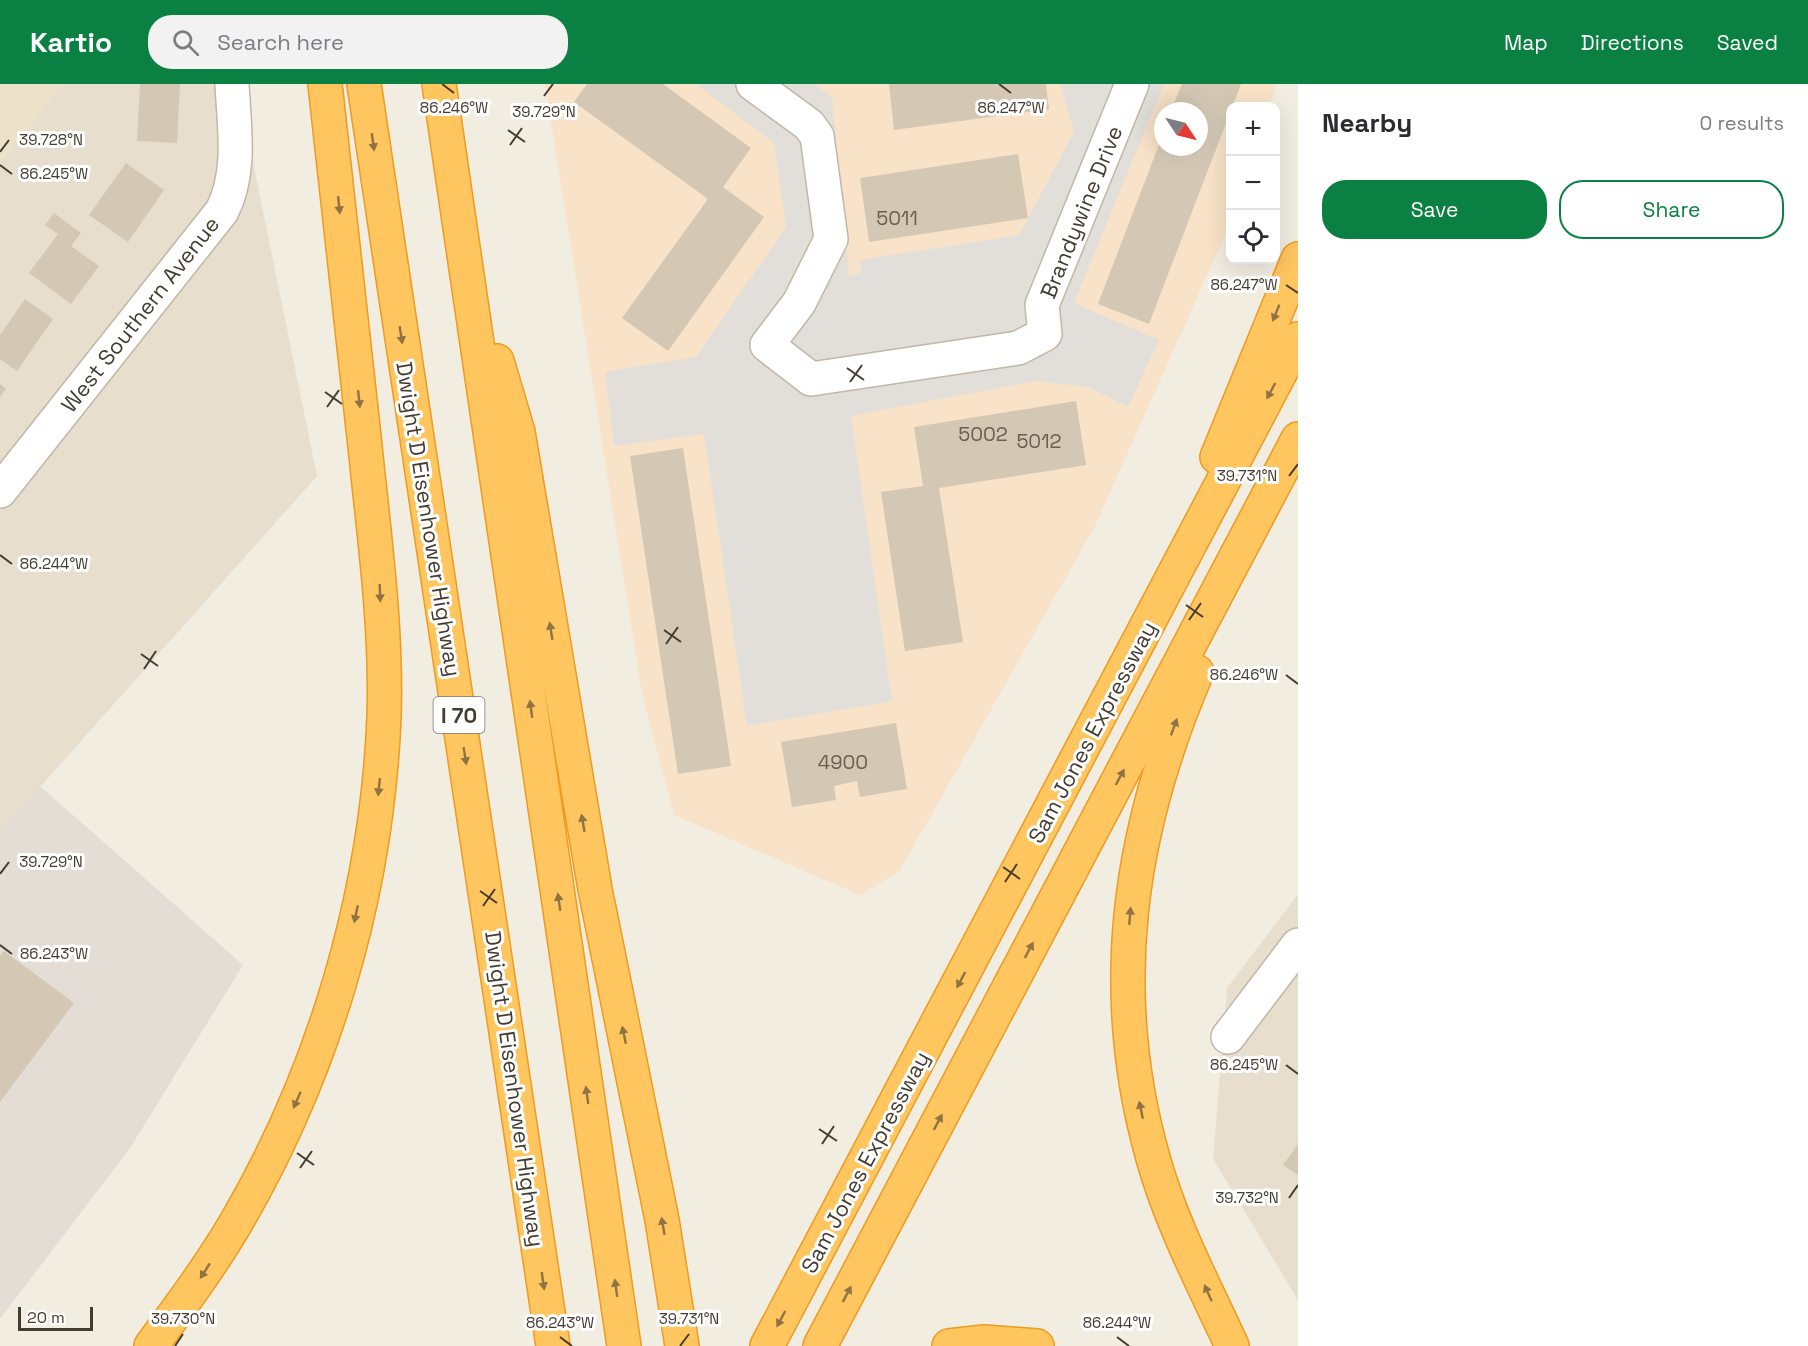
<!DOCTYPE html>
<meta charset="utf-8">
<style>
:root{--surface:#fff;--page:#f2f2f3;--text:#2b2b33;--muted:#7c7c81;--line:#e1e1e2;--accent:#0b8043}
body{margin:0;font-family:"Space Grotesk",sans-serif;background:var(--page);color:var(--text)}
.controls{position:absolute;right:18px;top:18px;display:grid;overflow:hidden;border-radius:12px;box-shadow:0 6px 24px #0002}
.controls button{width:54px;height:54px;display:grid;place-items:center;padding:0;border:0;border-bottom:2px solid var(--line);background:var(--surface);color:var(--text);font:30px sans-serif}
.compass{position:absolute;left:1154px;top:18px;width:54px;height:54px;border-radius:50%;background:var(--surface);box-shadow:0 6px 24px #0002;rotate:125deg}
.scale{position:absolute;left:18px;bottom:15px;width:75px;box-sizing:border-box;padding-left:6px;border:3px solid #443c31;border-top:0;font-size:16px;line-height:21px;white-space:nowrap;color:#443c31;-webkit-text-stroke:4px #fff;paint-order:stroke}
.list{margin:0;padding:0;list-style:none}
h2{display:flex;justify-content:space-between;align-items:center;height:78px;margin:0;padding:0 24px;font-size:26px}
h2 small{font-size:20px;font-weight:400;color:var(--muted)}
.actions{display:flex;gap:12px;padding:18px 24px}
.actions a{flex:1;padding:14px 0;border:2px solid var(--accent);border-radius:24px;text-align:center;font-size:21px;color:var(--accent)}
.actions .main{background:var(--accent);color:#fff}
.icon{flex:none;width:33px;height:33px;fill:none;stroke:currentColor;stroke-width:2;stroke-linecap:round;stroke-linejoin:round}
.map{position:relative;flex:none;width:1298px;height:1262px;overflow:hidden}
header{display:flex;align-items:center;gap:36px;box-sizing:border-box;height:84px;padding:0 30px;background:var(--accent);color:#fff}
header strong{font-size:28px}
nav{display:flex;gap:33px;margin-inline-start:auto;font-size:21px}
.search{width:420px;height:54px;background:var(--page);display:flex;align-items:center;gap:15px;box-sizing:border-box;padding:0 21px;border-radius:24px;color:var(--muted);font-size:22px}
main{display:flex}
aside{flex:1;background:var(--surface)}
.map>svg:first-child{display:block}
.residential{fill:#e7dece}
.commercial{fill:#f8e2c8;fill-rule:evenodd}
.industrial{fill:#e4ddd6}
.education{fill:#ede2c9}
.parking{fill:#e2dfda}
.building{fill:#d4c8b5}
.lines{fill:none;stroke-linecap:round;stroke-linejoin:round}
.minor-casing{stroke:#c1b7a6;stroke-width:36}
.highway-casing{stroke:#ec9c21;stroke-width:36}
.minor{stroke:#fff;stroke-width:33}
.highway{stroke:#ffc55f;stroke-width:33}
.oneway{fill:#8f7343}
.ticks{fill:none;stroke:#443c31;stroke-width:2}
.labels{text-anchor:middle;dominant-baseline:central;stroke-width:6;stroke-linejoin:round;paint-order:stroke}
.number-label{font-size:20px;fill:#685f52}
.shield{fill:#fff;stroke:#7c766f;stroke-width:1.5}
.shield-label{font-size:21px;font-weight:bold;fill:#443c31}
.street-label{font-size:22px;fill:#443c31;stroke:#fff}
.ticks-label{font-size:15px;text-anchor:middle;fill:#443c31;stroke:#fff;stroke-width:6;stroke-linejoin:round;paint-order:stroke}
</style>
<header>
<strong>Kartio</strong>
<div class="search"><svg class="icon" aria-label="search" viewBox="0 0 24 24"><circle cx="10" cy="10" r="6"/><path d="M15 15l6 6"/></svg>Search here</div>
<nav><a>Map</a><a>Directions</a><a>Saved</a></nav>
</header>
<main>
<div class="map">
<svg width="1298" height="1262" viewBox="0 0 1298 1262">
<rect width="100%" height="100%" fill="#f2ede1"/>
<path class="residential" d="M 62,0 L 237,0 L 317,392 L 0,748 L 0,79 Z
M 1298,810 L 1298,1216 L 1213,1075 L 1227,904 Z"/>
<path class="commercial" d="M 545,0 L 1277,0 L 1269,22 L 1230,22 L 1230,140 L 1095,442 L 899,788 L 860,811 L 674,731 L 642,610 ZM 1163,27 L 1199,27 L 1199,63 L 1163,63 Z"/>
<path class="industrial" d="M 40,702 L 243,881 L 130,1064 L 0,1235 L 0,748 Z"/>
<path class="education" d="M 0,0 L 62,0 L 0,79 Z"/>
<path class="parking" d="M 696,0 L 777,0 L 784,5 L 788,0 L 814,0 L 832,13 L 849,192 L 861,189 L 860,176 L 1019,151 L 1074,48 L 1060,0 L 1164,0 L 1074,219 L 1159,256 L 1128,323 L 1089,303 L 1035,297 L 851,332 L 892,617 L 747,642 L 704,350 L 614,362 L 605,288 L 696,273 L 786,143 L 774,59 Z"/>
<path class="building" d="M 140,0 L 180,0 L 177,59 L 137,57 Z
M 587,0 L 663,0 L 751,64 L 723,103 L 764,133 L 668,267 L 622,234 L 708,115 L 574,18 Z
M 889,0 L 1046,0 L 1049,25 L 894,46 Z
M 1182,0 L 1241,0 L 1149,240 L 1098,220 L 1163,50 L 1163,63 L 1199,63 L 1199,27 L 1171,27 Z
M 1018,70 L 1028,134 L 869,158 L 860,94 Z
M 126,79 L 164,106 L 128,158 L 89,131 Z
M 54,129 L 81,149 L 71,162 L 99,182 L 71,220 L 29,189 L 58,150 L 45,141 Z
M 25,215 L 53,235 L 17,287 L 0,275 L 0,251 Z
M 0,300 L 6,305 L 0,313 Z
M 1076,317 L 1086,381 L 939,404 L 963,558 L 905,567 L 881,408 L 923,402 L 914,343 Z
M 683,364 L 731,682 L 678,690 L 630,372 Z
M 896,639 L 907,705 L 860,713 L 857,697 L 834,702 L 836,716 L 792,723 L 781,658 Z
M 4,867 L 74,919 L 0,1018 L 0,872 Z
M 1298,1060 L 1298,1091 L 1283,1081 Z"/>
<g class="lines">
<defs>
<path id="minor" d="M 753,0 L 809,41 L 817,52 L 831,155 L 799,219 L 767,261 L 811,295 L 1018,264 L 1045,250 L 1042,221 L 1132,0
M 0,407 L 222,127 C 242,88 234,42 232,0
M 1228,953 L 1298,861"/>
<path id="highway" d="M 364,0 L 553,1262
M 439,0 L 624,1262
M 497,277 L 518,348 L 595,805 L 662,1136 L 682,1262
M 1217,373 L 1298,175
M 1197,588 C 1129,746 1105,905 1153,1074 C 1171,1139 1204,1201 1232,1262
M 151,1262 C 180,1223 209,1184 234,1142 C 324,989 377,810 384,633 C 387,542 374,452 365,362 C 352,241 338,121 325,0
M 767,1262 L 1298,255
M 820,1262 L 1298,355
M 949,1262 L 984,1258 L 1037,1262"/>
</defs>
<use href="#minor" class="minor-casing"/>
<use href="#highway" class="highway-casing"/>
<use href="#minor" class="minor"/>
<use href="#highway" class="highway"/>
</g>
<defs><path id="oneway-solid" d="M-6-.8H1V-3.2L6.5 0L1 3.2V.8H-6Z" transform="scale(1.5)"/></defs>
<g class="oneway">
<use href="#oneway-solid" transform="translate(373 58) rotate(82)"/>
<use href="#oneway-solid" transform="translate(339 121) rotate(84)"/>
<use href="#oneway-solid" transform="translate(1276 229) rotate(112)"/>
<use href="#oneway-solid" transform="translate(401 251) rotate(81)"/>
<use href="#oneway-solid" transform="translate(1271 307) rotate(118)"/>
<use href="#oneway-solid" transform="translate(359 315) rotate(84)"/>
<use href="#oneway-solid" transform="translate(380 509) rotate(88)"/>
<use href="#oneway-solid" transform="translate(551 547) rotate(-99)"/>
<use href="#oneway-solid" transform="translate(531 625) rotate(-98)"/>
<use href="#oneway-solid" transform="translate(1174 643) rotate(-70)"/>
<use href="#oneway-solid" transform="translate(465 672) rotate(81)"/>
<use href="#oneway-solid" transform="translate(1120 693) rotate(-62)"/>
<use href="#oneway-solid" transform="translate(379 703) rotate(96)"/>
<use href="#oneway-solid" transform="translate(583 739) rotate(-100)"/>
<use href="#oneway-solid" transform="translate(559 818) rotate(-98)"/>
<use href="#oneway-solid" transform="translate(356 830) rotate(102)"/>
<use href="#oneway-solid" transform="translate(1130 832) rotate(-85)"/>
<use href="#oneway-solid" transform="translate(1029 866) rotate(-62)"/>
<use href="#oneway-solid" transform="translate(961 896) rotate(118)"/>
<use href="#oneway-solid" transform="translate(624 951) rotate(-102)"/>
<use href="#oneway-solid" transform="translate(587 1011) rotate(-98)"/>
<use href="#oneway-solid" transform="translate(297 1016) rotate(114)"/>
<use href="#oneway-solid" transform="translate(1141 1026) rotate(-102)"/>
<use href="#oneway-solid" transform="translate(938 1038) rotate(-62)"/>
<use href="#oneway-solid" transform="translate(663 1142) rotate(-100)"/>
<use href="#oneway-solid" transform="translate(205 1187) rotate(123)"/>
<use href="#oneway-solid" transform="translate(543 1197) rotate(82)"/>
<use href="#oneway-solid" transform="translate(616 1204) rotate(-98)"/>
<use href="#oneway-solid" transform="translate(1208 1209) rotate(-114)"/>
<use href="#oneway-solid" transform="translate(847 1210) rotate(-62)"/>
<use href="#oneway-solid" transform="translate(781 1235) rotate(118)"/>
</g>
<path class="ticks" d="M 442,0 L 454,9M 999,0 L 1011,9M 544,12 L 553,0M 508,46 L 525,58M 510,61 L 522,44M 0,68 L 9,56M 0,81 L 12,90M 1286,201 L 1298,209M 847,284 L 864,296M 850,298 L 862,281M 325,308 L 342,320M 327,323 L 339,306M 1289,392 L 1298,380M 0,471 L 12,480M 1186,521 L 1203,533M 1189,536 L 1201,519M 664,546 L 681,558M 666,560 L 678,543M 141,570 L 158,582M 144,585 L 156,567M 1286,591 L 1298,600M 1003,783 L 1020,795M 0,790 L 9,778M 1005,798 L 1017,780M 480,807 L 497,819M 483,822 L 495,805M 0,861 L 12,870M 1286,981 L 1298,990M 819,1045 L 837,1057M 822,1060 L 834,1042M 297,1069 L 314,1081M 300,1084 L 312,1067M 1289,1114 L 1298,1101M 560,1253 L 572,1262M 1117,1253 L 1129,1262M 175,1262 L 183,1250M 680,1262 L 689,1250"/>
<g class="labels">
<g class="number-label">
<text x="897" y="134">5011</text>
<text x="983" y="350">5002</text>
<text x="1039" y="357">5012</text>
<text x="843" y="678">4900</text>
</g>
<rect class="shield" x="433.5" y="613" width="51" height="36" rx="4.5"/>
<g class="shield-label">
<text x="459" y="631">I 70</text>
</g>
<g class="street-label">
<text transform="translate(1081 128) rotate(-68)">Brandywine Drive</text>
<text transform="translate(140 230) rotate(-52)">West Southern Avenue</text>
<text transform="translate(429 435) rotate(81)">Dwight D Eisenhower Highway</text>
<text transform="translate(1092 648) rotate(-62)">Sam Jones Expressway</text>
<text transform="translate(515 1005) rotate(82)">Dwight D Eisenhower Highway</text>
<text transform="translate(865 1078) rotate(-62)">Sam Jones Expressway</text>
</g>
</g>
<g class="ticks-label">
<text x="454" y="29">86.246°W</text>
<text x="1011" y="29">86.247°W</text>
<text x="544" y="33">39.729°N</text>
<text x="51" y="61">39.728°N</text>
<text x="54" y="95">86.245°W</text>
<text x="1244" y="206">86.247°W</text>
<text x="1247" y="397">39.731°N</text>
<text x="54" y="485">86.244°W</text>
<text x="1244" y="596">86.246°W</text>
<text x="51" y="783">39.729°N</text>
<text x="54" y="875">86.243°W</text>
<text x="1244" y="986">86.245°W</text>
<text x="1247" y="1119">39.732°N</text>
<text x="183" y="1240">39.730°N</text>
<text x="689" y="1240">39.731°N</text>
<text x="560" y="1244">86.243°W</text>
<text x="1117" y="1244">86.244°W</text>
</g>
</svg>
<div class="controls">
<button>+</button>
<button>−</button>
<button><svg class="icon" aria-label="locate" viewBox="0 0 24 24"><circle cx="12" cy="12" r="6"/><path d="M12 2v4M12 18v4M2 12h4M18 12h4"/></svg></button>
</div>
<svg class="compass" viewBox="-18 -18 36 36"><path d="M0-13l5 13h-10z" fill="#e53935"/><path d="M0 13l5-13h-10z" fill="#7c7c81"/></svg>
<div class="scale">20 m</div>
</div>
<aside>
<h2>Nearby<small>0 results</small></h2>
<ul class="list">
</ul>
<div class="actions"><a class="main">Save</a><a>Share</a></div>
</aside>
</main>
